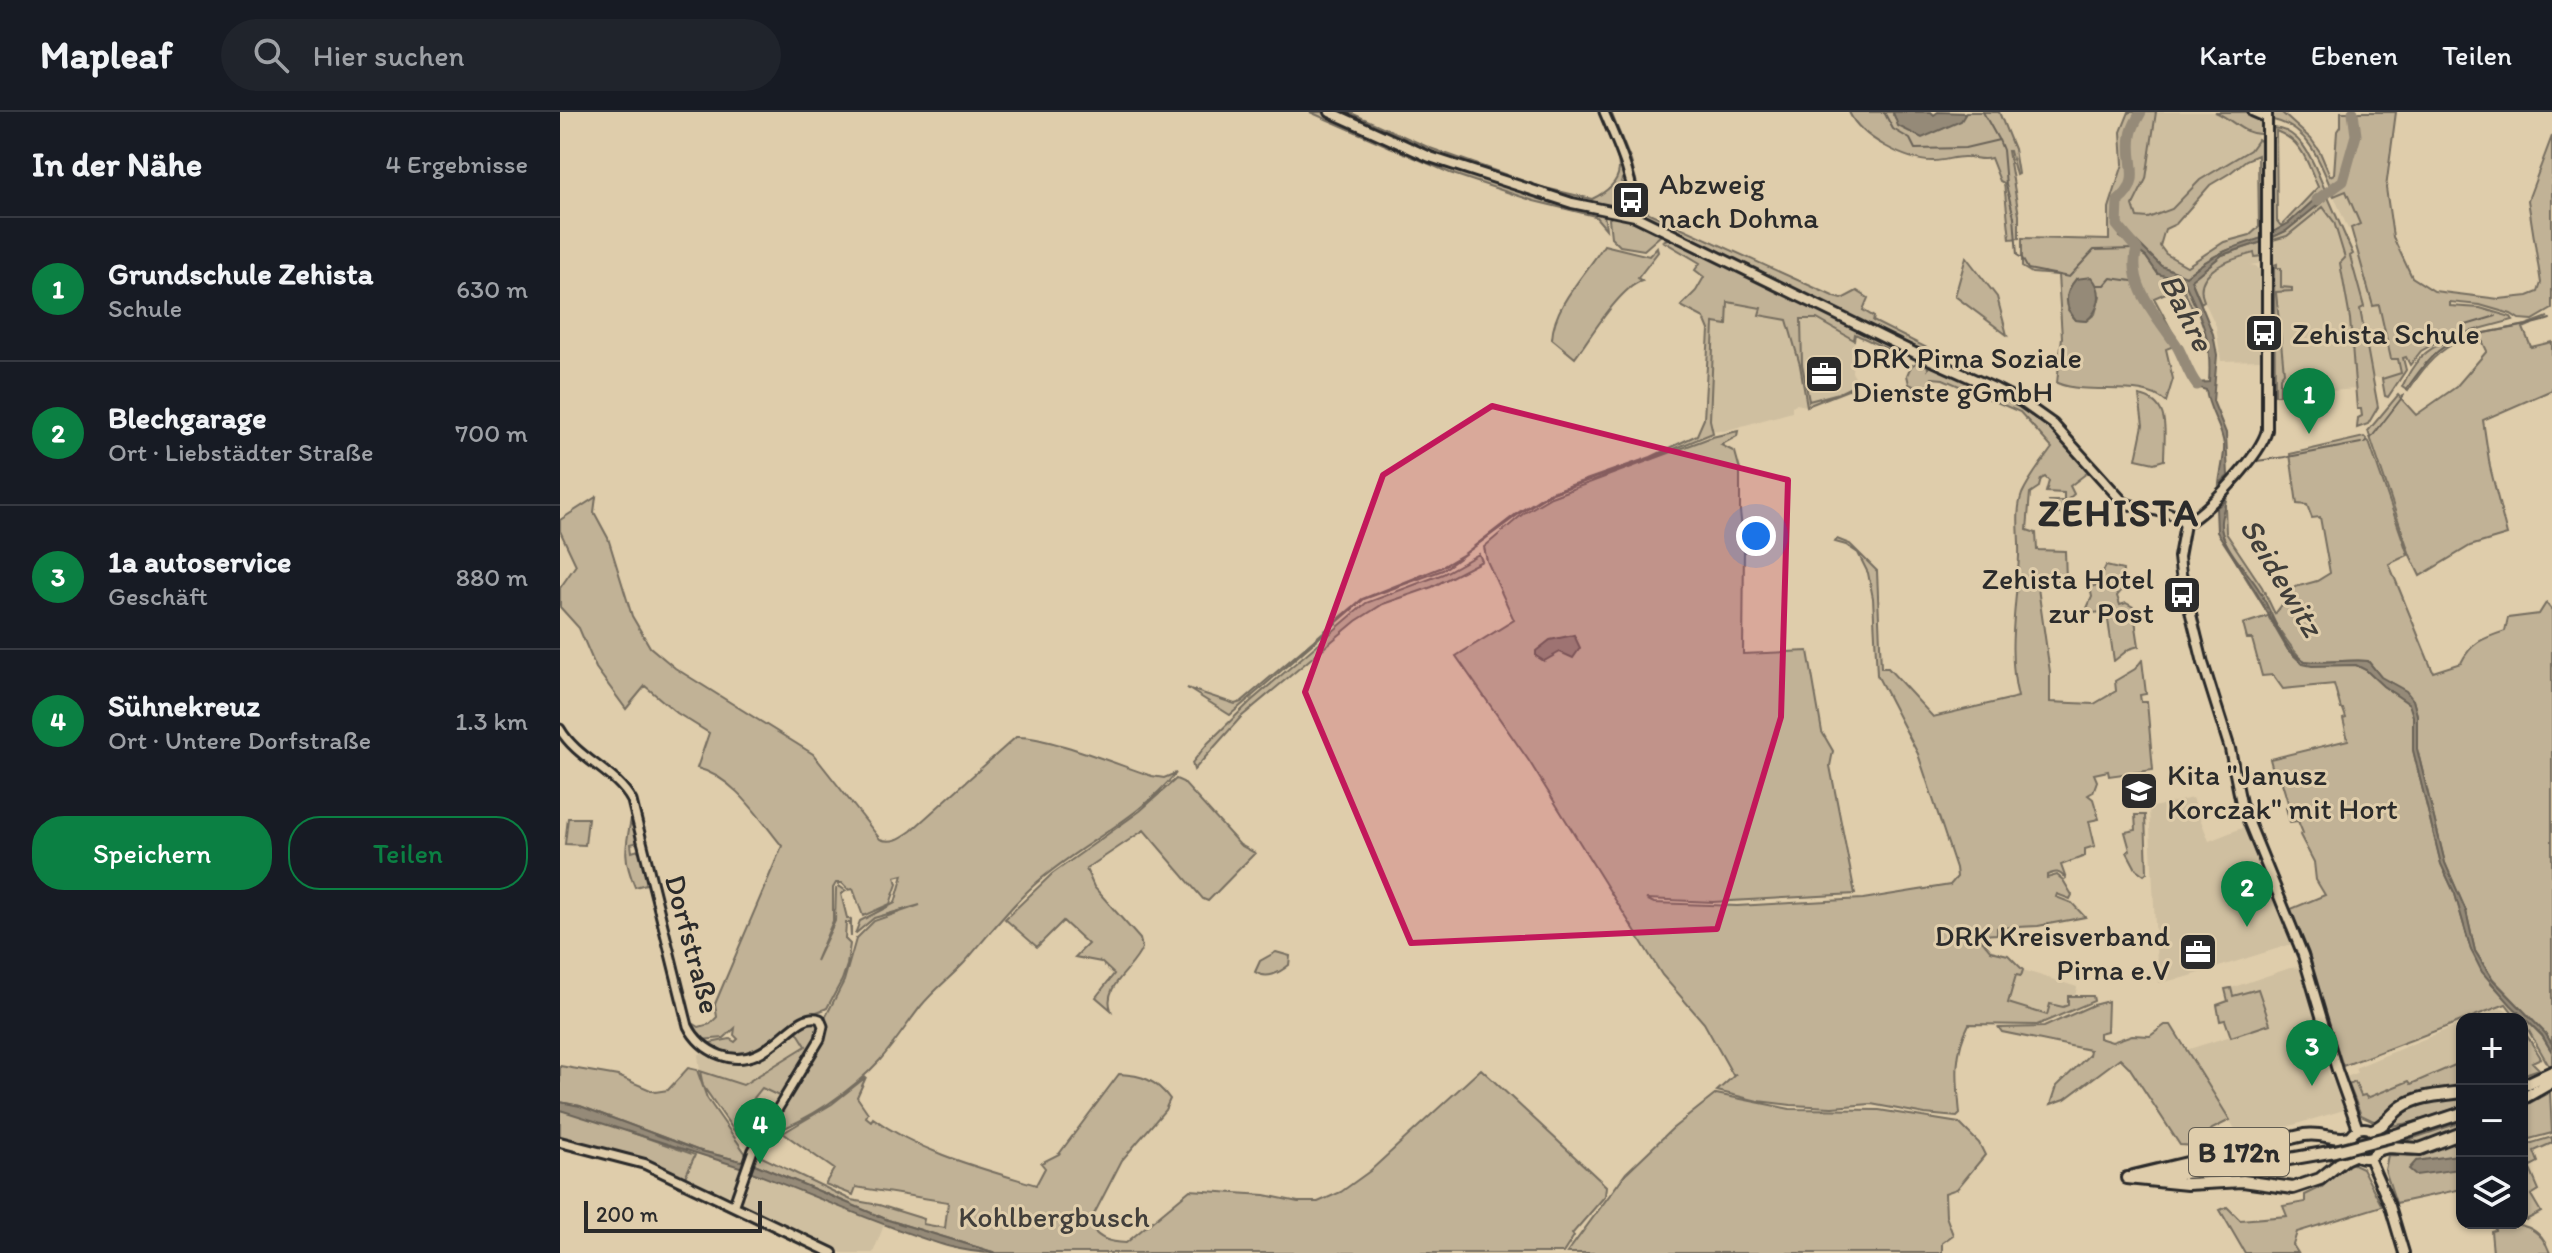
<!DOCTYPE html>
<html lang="de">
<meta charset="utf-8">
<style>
:root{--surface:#171b24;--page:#20242c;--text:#f1f3f6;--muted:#9ea1a6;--line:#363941;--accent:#0b8043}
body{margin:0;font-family:Itim,sans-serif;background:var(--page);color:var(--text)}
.controls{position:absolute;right:24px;bottom:24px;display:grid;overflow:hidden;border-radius:16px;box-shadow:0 2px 6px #0004}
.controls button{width:72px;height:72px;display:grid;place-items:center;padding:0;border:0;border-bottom:2px solid var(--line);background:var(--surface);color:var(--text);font:40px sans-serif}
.scale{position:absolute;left:24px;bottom:20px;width:178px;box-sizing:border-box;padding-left:8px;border:4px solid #2b2b2b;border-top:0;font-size:22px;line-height:28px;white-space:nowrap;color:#2b2b2b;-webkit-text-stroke:6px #dfcdab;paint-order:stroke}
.you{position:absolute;left:1196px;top:424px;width:28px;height:28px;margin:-20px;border:6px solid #fff;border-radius:50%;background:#1a73e8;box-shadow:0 0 0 12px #1a73e833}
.badge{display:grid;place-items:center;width:52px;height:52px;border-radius:50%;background:var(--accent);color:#fff;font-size:26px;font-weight:700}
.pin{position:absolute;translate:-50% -66px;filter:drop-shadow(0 2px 4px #0008)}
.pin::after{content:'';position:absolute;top:42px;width:28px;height:24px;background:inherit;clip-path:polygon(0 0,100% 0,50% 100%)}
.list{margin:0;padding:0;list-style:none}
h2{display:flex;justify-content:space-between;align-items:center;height:104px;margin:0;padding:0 32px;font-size:34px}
h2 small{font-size:26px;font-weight:400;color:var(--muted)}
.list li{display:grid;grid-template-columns:52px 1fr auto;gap:24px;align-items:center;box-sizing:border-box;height:144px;padding:0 32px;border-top:2px solid var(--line)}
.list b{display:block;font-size:30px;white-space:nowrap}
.list p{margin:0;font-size:26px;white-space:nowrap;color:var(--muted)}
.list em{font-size:26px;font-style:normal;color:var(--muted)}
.actions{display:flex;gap:16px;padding:24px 32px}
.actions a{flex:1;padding:18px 0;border:2px solid var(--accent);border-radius:32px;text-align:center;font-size:28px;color:var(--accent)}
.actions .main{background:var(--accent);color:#fff}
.icon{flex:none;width:44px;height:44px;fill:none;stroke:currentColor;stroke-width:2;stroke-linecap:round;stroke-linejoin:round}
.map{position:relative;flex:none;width:1992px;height:1141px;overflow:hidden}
header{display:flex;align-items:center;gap:48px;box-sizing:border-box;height:112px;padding:0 40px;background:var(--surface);border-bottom:2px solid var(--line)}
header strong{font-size:38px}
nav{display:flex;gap:44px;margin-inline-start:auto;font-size:28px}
.search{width:560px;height:72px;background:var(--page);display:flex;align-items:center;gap:20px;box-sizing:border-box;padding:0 28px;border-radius:44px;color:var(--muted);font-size:30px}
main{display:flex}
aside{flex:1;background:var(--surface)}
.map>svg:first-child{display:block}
.built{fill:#cfbfa0}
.green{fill:#c1b296;stroke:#766e60;stroke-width:2;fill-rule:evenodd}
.water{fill:#958a78;stroke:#6b6459;stroke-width:2}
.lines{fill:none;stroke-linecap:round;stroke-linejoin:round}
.stream{stroke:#6b6459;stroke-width:2}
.river{stroke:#958a78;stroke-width:11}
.minor-casing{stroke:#2b2b2b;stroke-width:13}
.major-casing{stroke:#2b2b2b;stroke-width:14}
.highway-casing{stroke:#2b2b2b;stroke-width:16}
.minor{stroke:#dfcdab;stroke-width:7}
.major{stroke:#dfcdab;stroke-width:8}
.highway{stroke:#dfcdab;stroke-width:10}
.highway-bridge-casing{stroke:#2b2b2b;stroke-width:16;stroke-linecap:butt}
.highway-bridge{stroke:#dfcdab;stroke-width:10}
.marked{fill:#c2185b;fill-opacity:0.2;stroke:#c2185b;stroke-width:6;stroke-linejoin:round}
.labels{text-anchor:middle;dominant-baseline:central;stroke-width:6;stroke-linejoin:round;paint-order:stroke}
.shield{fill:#dfcdab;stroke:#615c51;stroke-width:2}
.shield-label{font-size:28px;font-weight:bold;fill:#2b2b2b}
.poi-label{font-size:30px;fill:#2b2b2b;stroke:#dfcdab;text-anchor:start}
.street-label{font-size:30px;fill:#2b2b2b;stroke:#dfcdab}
.park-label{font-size:30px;fill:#423f3b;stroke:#dfcdab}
.water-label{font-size:32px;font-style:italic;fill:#403e3a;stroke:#dfcdab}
.district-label{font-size:38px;font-weight:bold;letter-spacing:2px;fill:#2b2b2b;stroke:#dfcdab}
</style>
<header>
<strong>Mapleaf</strong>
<div class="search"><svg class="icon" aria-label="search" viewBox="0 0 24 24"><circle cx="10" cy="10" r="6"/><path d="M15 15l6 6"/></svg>Hier suchen</div>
<nav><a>Karte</a><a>Ebenen</a><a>Teilen</a></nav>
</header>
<main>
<aside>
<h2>In der Nähe<small>4 Ergebnisse</small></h2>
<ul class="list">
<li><span class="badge">1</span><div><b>Grundschule Zehista</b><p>Schule</p></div><em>630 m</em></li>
<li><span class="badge">2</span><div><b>Blechgarage</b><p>Ort · Liebstädter Straße</p></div><em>700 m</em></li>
<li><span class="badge">3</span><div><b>1a autoservice</b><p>Geschäft</p></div><em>880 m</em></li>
<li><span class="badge">4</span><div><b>Sühnekreuz</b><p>Ort · Untere Dorfstraße</p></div><em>1.3 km</em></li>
</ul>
<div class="actions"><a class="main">Speichern</a><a>Teilen</a></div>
</aside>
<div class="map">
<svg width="1992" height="1141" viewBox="0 0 1992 1141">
<rect width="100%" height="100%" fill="#dfcdab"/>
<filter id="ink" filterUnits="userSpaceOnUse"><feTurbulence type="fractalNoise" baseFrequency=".0125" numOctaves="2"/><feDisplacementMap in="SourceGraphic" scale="16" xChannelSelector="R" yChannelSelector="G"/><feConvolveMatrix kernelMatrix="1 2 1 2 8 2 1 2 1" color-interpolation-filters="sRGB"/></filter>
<g filter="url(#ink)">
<path class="built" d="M 1596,0 L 1655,0 L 1666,4 L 1688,21 L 1697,22 L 1698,27 L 1690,38 L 1640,68 L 1612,97 L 1588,106 L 1577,105 L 1573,93 L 1581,78 Z
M 1786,79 L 1800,112 L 1788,117 L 1774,84 Z
M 1764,95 L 1774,109 L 1785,147 L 1781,151 L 1790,207 L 1796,277 L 1720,283 L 1716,180 L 1731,179 L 1731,176 L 1721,175 L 1720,156 L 1716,157 L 1717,153 L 1714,153 L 1713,128 L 1727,124 Z
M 1799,140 L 1814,194 L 1819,193 L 1831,246 L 1838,247 L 1841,261 L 1822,267 L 1814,265 L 1811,259 L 1800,197 L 1804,195 L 1790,143 Z
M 1695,141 L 1703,144 L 1704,151 L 1690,153 L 1696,154 L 1702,160 L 1703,248 L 1661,249 L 1656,214 L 1640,180 L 1643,171 L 1655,154 Z
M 1172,189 L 1178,193 L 1201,196 L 1200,203 L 1227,208 L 1240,253 L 1247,294 L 1236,292 L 1232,294 L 1232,300 L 1164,319 L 1152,318 L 1150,308 L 1153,227 L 1154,210 L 1158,213 L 1167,190 Z
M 1241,207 L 1256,207 L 1294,228 L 1292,260 L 1298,271 L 1279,281 L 1249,289 L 1242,252 Z
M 1632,686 L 1649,729 L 1687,714 L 1735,831 L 1627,865 L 1598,871 L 1589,696 Z
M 1741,855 L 1761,922 L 1766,949 L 1770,964 L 1780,980 L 1778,982 L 1784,998 L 1682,1028 L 1626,938 L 1709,912 L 1673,884 L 1671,876 L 1730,856 Z
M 1463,858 L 1517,875 L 1515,884 L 1508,885 L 1508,893 L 1487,903 L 1448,891 L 1456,862 L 1461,863 Z
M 1940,896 L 1946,898 L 1954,907 L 1912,907 Z
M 1902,911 L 1902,950 L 1892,956 L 1806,986 L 1801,984 L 1795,970 L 1789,973 L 1786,965 L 1797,961 L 1795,956 Z
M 236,918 L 246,933 L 183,973 L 140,959 L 138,943 L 147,939 L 172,949 L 196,947 Z
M 202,976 L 222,985 L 190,1035 L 180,1023 L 199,992 L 193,986 Z
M 135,1043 L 183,1056 L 175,1079 L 167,1084 L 163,1083 L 125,1065 Z
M 189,1059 L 324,1113 L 313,1141 L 282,1141 L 183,1092 L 180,1085 L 185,1085 L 186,1072 L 184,1071 Z"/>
<path class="green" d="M 750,0 L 763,0 L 841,36 L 1044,101 L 1046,117 L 1035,104 L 974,89 L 890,61 Z
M 780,0 L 789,0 L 870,36 L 981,75 L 1032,87 C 1085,61 1044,32 1041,0 L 1066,62 L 1066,68 L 1062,67 L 1061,70 L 1069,74 L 1071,95 L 1066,98 C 966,79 872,43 780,0 Z
M 1046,0 L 1051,0 L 1071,49 L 1083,95 L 1089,101 L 1275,185 L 1282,187 L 1297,179 L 1308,186 L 1303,198 L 1314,205 L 1313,209 L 1369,237 L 1368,240 L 1366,242 L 1345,233 L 1082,102 Z
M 1289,0 L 1333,0 L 1333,3 L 1374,20 L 1384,16 L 1406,0 L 1439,0 L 1454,37 L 1458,62 L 1456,63 L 1450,39 L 1448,39 L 1459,103 L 1459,126 L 1450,127 L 1444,71 L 1440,69 L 1431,46 C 1421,49 1416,45 1406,45 C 1396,44 1385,49 1374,49 C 1347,50 1300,25 1289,0 Z
M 1569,0 L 1596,0 L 1586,67 L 1573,93 L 1577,105 L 1588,106 L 1612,97 L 1640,68 L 1690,38 L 1698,27 L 1704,32 L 1705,125 C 1671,136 1654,141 1626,164 L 1601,154 L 1566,119 L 1571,135 L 1586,145 L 1598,162 L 1624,169 L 1636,195 L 1632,196 L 1622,174 L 1594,186 L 1619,232 L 1606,237 L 1613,267 L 1606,290 C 1582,267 1530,285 1497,271 L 1502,225 L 1498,163 L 1472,161 L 1462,155 L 1462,126 L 1549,128 L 1549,96 L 1563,52 L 1561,20 ZM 1698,43 L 1699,115 L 1690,123 L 1664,130 L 1627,154 L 1606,142 L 1600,134 L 1605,117 L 1616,112 L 1650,73 L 1670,61 L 1686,48 ZM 1516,167 L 1540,184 L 1535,202 L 1526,209 L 1516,208 L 1508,198 Z
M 1655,0 L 1686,0 L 1700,8 L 1704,22 C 1683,24 1673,7 1655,0 Z
M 1713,0 L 1721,0 L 1751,27 L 1760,40 L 1770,64 L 1774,62 L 1777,19 L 1781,13 L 1781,0 L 1836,0 L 1826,76 L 1833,125 L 1852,165 L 1874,179 L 1939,187 L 1968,184 L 1978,180 L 1981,171 L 1968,88 L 1992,24 L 1992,197 L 1973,208 L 1959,207 L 1951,202 L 1920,193 L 1890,190 L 1890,194 L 1920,196 L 1951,205 L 1953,208 L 1882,227 L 1861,239 L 1850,253 L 1846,245 L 1843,246 L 1846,258 L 1828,285 L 1825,284 L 1822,267 L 1841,261 L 1838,247 L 1831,247 L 1819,193 L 1813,194 L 1791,116 L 1800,112 L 1786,79 L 1774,84 C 1761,52 1750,16 1713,8 Z
M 1713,16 C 1744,18 1754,53 1765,78 L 1729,111 L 1713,120 ZM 1716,19 C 1744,30 1747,51 1758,75 L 1721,114 L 1717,109 Z
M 1768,85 L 1793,142 L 1790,144 L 1804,195 L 1800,197 L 1818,295 L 1808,312 L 1797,316 L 1798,306 L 1802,304 L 1801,297 L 1797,297 L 1790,207 L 1780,151 L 1785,146 L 1774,110 L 1763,95 L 1727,124 L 1713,128 L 1713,125 L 1726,119 Z
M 1054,103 L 1074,108 L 1099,121 L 1100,124 L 1084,138 L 1060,134 L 1051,125 L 1049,107 Z
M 1109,126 L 1341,238 L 1338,242 L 1295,222 L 1294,228 L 1257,207 L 1241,207 L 1242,252 L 1249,289 L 1279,281 L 1293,274 L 1293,276 L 1247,294 L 1240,253 L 1227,208 L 1199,203 L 1201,196 L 1168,190 L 1167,213 L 1154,211 L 1150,308 L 1153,321 L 1092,346 L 990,382 L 963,399 L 883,458 L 804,487 L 670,603 L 627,576 L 675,592 L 681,590 L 802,487 L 880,456 L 904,442 L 956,402 L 989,381 L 1091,345 L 1137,323 L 1144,307 L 1149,218 L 1144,206 L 1121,194 L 1136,179 L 1144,165 L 1135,158 L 1140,151 L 1103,129 Z
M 1705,129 L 1703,144 L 1695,145 L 1694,141 C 1672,147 1631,158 1644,189 L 1641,191 L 1631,168 L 1662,143 Z
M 1044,133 L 1089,144 L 1097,135 L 1098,140 L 1078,166 L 1082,169 C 1060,175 1029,227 1015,246 L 992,227 C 994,192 1026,162 1044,133 Z
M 1406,145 L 1437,185 L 1447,223 L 1395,184 Z
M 1717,152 L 1717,156 L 1721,156 L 1721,175 L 1732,176 L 1732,179 L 1716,180 L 1724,260 L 1720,265 L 1720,283 L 1715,283 L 1714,153 Z
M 1988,205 L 1963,216 L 1971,235 L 1992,230 L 1992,278 L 1923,308 L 1930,355 L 1947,423 L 1910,434 L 1860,464 L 1850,443 L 1808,319 L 1838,283 L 1856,303 L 1896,275 L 1927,239 L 1920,224 L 1895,231 L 1893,227 L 1966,213 Z
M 1890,228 L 1893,232 C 1872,244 1861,259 1848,279 L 1842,275 C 1853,251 1864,237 1890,228 Z
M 1360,249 L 1367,251 L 1368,257 L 1371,252 L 1460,294 L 1490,315 L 1531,358 L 1510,374 L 1514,382 L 1505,390 L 1503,403 L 1490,399 L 1489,389 L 1504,389 L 1504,381 L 1486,380 L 1489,369 L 1485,365 L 1481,367 L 1479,375 L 1470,381 L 1467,418 L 1476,421 L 1477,438 L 1505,439 L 1506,468 L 1478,476 L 1490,560 L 1490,590 L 1534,592 L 1556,579 L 1555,569 L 1575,557 L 1582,548 L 1586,582 L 1580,583 L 1581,590 L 1587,590 L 1593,658 L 1549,664 L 1548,659 L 1534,662 L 1537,669 L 1533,680 L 1528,683 L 1533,687 L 1539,707 L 1529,709 L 1535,734 L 1525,737 L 1525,744 L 1501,753 L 1506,767 C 1499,759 1496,759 1487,763 L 1487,766 L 1497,763 L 1503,768 L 1512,783 L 1510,787 L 1497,782 L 1496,785 L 1512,791 L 1525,805 L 1478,814 L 1437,816 L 1437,822 L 1421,823 L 1421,827 L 1431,839 L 1448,843 L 1463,858 L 1461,864 L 1456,863 L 1448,891 L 1487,903 L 1490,892 L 1503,895 L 1508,893 L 1508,884 L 1533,884 L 1534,889 L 1477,913 L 1409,912 C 1393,943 1397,968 1400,1002 L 1397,1005 L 1365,1002 L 1311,992 L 1272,995 L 1231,993 L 1198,989 L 1157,979 L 1176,962 L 1173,963 L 1144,911 L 1102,863 L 969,649 L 896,544 L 954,508 L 927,449 L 924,435 L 964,401 L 991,385 L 1152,325 L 1178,319 L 1177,324 L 1161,333 L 1175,340 L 1180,358 L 1180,399 L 1184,435 L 1183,542 L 1248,539 L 1262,620 L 1273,639 L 1270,654 L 1295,782 L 1153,790 L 1086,787 L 1094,791 L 1177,794 L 1303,787 L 1390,773 L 1397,765 L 1396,756 L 1358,642 L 1317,563 L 1313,486 L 1308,461 L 1298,441 L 1286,433 L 1275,430 L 1277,427 L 1290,432 L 1317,459 L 1321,556 L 1328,556 L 1373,605 L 1458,585 C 1446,537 1457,492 1459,444 C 1460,424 1455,401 1462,382 C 1469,366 1482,350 1492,336 L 1460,300 L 1383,267 L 1372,266 L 1365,280 L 1349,272 L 1347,263 L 1351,254 Z
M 1579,284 C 1612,290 1604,321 1604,348 L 1594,351 L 1576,347 L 1583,313 Z
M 1804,325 L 1809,330 L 1848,443 L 1829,452 L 1873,560 L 1901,551 C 1911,530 1924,526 1945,519 L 1948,506 L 1979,502 L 1986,491 L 1992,498 L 1992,932 L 1985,921 L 1933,867 L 1915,839 L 1906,799 L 1885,751 L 1857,637 L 1857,603 L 1853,588 L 1820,565 L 1808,549 C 1792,547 1753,552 1745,549 C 1732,543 1669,441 1663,424 C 1659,414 1660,402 1665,394 L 1666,421 L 1702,475 L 1715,502 L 1735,475 L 1757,469 L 1770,461 L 1760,405 L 1752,406 L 1747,393 L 1737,392 L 1730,342 Z
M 36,385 L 34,400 L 48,426 L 72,504 L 90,535 L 115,556 L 253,642 L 320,727 C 332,732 341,726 351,719 L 456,625 C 485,623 561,654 592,664 L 604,666 L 616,661 C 577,709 518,733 473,774 C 447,798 427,825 404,851 C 390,866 374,878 361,894 C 347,912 335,931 320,948 C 291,980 250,1007 210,1022 L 208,1020 L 263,927 L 265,906 L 284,869 L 296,827 L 314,809 L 360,793 L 314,806 L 295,822 L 300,809 L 335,791 L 343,763 L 335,765 L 337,772 L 330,792 L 303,804 L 293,777 L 289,778 L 282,771 L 276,771 L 273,776 L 273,809 L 256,849 L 275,809 L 276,777 L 279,774 L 286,779 L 281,782 L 287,806 L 291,808 L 291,825 L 290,811 L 286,811 L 285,827 L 290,832 L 287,853 L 282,868 L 267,896 C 259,900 251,901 243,905 C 203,928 198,963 145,932 L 170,927 L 175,930 L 178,927 L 174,923 L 175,916 L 164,926 L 140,928 L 128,908 L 139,915 L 150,912 L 157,905 L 155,892 L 222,734 C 199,706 174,665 137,656 L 149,621 L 117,601 L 85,574 L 66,597 L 36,556 L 19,516 L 0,495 L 0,476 L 16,453 L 0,419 L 0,408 Z
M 919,442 L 922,449 L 872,475 L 823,492 L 796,509 L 681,605 L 634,658 L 632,651 L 648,631 L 691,589 L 806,491 L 883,462 Z
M 1546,454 L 1563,458 L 1561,479 L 1557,484 L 1560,493 L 1566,491 L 1573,495 L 1579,534 L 1569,537 L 1554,549 L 1548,508 L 1543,500 L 1532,501 L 1527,496 L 1532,485 L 1530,475 L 1538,473 L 1538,462 L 1543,460 Z
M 1708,504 L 1728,538 L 1743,552 L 1796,553 L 1806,558 L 1823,574 L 1850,592 L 1853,604 L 1853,638 L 1881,752 L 1895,782 L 1911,838 L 1931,871 L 1982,924 L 1992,940 L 1992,952 L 1989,954 L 1962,907 L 1956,905 L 1946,892 L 1783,954 L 1731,797 L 1765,783 L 1756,768 L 1754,750 L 1740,723 L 1743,721 L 1738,709 L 1730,710 L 1726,696 L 1729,694 L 1719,661 L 1714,662 L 1710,647 L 1788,628 L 1783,607 L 1786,606 L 1783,597 L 1781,597 L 1774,572 L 1723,577 L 1713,563 L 1702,564 L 1692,527 L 1687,527 L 1683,512 Z
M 616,667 L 623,670 L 680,733 L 695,741 L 648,789 L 643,787 L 584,718 L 526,757 L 534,775 L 580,827 L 582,836 C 574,858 542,873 551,898 L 536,885 L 554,862 L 541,850 L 515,845 L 528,832 L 503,809 L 477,835 L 445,807 L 492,762 L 580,699 Z
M 1575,703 L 1585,703 L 1587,760 L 1584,763 L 1576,757 L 1567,740 L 1570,738 L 1565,720 L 1576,718 Z
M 8,706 L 28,706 L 25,733 L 5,732 Z
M 71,707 L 75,708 L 75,711 L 72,713 L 81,733 L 78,730 L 71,732 L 72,740 L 82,737 L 90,771 L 75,775 C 63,747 65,736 71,707 Z
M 716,840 L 730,844 L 729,853 C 719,861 707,868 695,860 L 700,849 Z
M 1671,876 L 1673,884 L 1698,877 L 1710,912 L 1671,925 L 1665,908 L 1660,909 L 1657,893 L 1668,889 L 1665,877 Z
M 1548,889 L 1547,919 L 1539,921 L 1539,926 L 1552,930 L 1572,923 L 1590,924 L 1605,913 L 1611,913 L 1670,1008 L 1652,1017 L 1637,1034 L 1620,1033 L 1569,955 L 1560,946 L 1505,987 L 1491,992 L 1497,974 L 1529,943 L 1530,938 L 1442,920 L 1439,916 L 1484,915 L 1533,893 Z
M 245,909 L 257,909 L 259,922 L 192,1036 L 221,985 L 202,976 L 194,986 L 200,992 L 180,1023 L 177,1023 L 143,974 L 140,959 L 183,973 L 246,934 L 236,918 Z
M 1962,916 L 1981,946 L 1972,950 L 1979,957 L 1962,963 Z
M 1902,950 L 1902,976 L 1862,983 L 1820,1012 L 1801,1003 L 1789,973 L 1795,970 L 1801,984 L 1805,983 L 1807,986 L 1849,969 L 1851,972 Z
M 0,954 L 58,964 L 95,980 L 108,978 L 128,956 L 137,958 L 147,986 L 188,1045 L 185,1050 L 137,1038 L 20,994 L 0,990 Z
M 921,957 L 1046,1074 L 1045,1084 L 1012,1122 L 1014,1124 L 1003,1141 L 436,1141 L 328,1108 L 192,1051 L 195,1045 L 200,1044 L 291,1088 L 319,1093 L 364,1107 L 363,1112 L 385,1116 L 388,1090 L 296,1075 L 293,1083 L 265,1072 L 274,1057 L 223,1021 L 272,992 L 306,965 L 297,985 L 308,1001 L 306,1005 L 311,1009 L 313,1006 C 361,1041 420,1056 476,1073 L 485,1056 L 481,1051 L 499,1042 L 559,962 C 582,963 596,968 610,987 L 605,998 L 562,1048 L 532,1106 L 530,1115 C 541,1128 549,1130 566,1131 L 630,1078 L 705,1083 L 738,1090 L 758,1090 L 781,1080 L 810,1059 Z
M 1990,980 L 1992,1021 L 1962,1029 L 1962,995 Z
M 1156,982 L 1230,997 L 1319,998 L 1399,1011 L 1419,1031 L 1425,1043 L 1397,1077 L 1385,1081 L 1386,1104 L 1393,1123 L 1382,1131 L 1382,1141 L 1007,1141 L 1066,1061 L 1112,1017 Z
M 1902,985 L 1902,994 L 1854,1010 L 1826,1015 C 1848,993 1872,989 1902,985 Z
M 0,998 L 17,1001 L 135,1043 L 125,1065 L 52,1038 L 0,1027 Z
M 1902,1010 L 1902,1017 C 1882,1026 1861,1033 1839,1031 Z
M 1992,1025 L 1992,1031 L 1974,1039 L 1978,1050 L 1969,1055 L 1979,1078 L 1971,1083 L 1981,1100 L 1966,1108 L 1962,1105 L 1962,1034 Z
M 1902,1028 L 1902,1077 L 1836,1091 L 1825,1058 L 1828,1043 L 1853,1044 Z
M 1789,1050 L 1802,1056 L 1822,1094 L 1737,1120 L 1733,1133 L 1738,1141 L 1685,1141 L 1660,1098 L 1667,1095 L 1680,1108 L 1727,1104 L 1723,1094 L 1745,1090 L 1745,1083 L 1762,1075 Z
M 1934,1111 C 1960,1111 1980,1113 1990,1141 L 1933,1141 L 1931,1119 L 1935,1118 Z"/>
<path class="water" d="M 1333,0 L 1371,0 L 1374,3 L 1378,0 L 1406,1 L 1401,9 L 1362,26 L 1338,14 Z
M 1765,78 L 1768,85 L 1726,119 L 1713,125 L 1713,120 L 1729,111 Z
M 1566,119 L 1601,154 L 1626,164 C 1654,141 1671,136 1705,125 L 1705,129 L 1662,143 L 1631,168 L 1653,222 L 1657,243 L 1653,289 L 1666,321 L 1668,364 L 1659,372 C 1660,360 1665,345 1664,333 C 1662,314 1648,298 1646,278 L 1633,274 L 1628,263 L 1632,262 L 1637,271 L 1649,270 C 1652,226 1642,208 1624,169 L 1598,162 L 1586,145 L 1560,125 Z
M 1531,165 C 1544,179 1540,198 1526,209 L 1516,208 C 1504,195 1504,181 1516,167 Z
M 1666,388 C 1663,401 1658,410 1663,424 C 1670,443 1687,459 1698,476 C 1711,496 1722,539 1745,549 C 1753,552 1792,547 1808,549 L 1821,565 L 1846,579 L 1853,588 L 1857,603 L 1857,637 L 1885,751 L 1906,799 L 1915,839 L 1933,868 L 1985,921 L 1992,932 L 1992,940 L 1982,923 L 1951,893 L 1922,860 L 1911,838 L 1895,782 L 1881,752 L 1853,638 L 1853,604 L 1849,592 L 1823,574 L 1806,558 L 1796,553 L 1752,554 L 1743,552 L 1728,538 L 1696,480 L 1657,420 L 1656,396 Z
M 1014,523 L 1020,536 L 1013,546 L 1000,540 L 984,549 L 976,544 L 976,539 L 990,528 Z
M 0,990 L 20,994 L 137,1038 L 185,1050 L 183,1056 L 0,998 Z
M 1898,1043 L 1900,1057 L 1856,1063 L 1849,1057 L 1856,1049 Z
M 192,1051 L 328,1108 L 436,1141 C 400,1141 367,1128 334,1116 C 285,1098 237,1077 189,1059 Z"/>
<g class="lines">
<path class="stream" d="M 1324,0 L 1333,17 L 1350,27 L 1355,37 L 1405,36 L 1439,28 L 1443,38 L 1446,73 L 1454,105 L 1457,143 L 1462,146 L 1468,157 L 1509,165 L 1534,138 L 1576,137
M 1423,0 L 1438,27
M 1538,173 L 1545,173 L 1551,166 L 1579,170
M 1906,213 L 1936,204
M 1846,278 C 1855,265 1865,250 1877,240 C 1902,218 1958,219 1990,207
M 1811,326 L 1844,283
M 1805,331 L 1807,330
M 1728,345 L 1801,331
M 1697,349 L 1726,345"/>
<path class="river" d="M 1581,0 C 1577,8 1572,15 1571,24 C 1566,51 1584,68 1558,89 L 1557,113 L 1577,137 C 1566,173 1599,206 1617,234 C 1624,246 1628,262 1637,273
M 1757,88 L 1783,69 L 1796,23 L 1793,0"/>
<defs>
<path id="minor" d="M 1044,0 C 1058,33 1075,68 1075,104
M 1693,0 L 1707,6
M 0,617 C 17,647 56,659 72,689 L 128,914 C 135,928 145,937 160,943 C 210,962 232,896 260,907 L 263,914 L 260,927 L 193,1038 L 174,1092"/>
<path id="major" d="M 770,0 L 870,45 L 1012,91 L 1075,104 L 1355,241 L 1436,277 L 1462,290 L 1493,312 L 1563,390 C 1581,400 1613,395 1625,412
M 1625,412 L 1619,445 L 1621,462 L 1643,551 L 1670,637 L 1681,691 L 1743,843 L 1777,958 L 1798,1017
M 1625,412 C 1648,399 1701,343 1707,318 L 1707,0
M1789 1031a15 15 0 1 1 30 0a15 15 0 1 1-30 0Z
M 0,1030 L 85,1052 L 272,1141
M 1809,1046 L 1830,1094 L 1844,1141"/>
<path id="highway" d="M 1962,974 L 1992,960
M 1962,987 L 1992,970
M 1812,1018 C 1824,1015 1832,1001 1843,994 C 1860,983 1883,983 1902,980
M 1833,1024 L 1902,1001
M 1817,1038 L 1828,1035 L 1860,1037 L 1902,1021
M 1573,1064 L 1744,1023 C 1763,1020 1775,1029 1789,1025
M 1597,1064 L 1690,1054 L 1775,1039
M 1567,1066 L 1627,1072 L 1683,1069 L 1733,1076 L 1760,1067 L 1785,1047 L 1794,1043"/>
</defs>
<use href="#minor" class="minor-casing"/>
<use href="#major" class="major-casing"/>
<use href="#highway" class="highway-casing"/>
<use href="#minor" class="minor"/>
<use href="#major" class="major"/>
<use href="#highway" class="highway"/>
<defs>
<path id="highway-bridge" d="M 1775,1039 L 1833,1024"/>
</defs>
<use href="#highway-bridge" class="highway-bridge-casing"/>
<use href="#highway-bridge" class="highway-bridge"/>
</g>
</g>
<path class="marked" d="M 932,294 L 1228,368 L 1221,605 L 1157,817 L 851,831 L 745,580 L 823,363 Z"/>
<defs>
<symbol id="bus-square" viewBox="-11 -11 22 22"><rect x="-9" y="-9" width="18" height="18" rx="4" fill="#2b2b2b" stroke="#dfcdab"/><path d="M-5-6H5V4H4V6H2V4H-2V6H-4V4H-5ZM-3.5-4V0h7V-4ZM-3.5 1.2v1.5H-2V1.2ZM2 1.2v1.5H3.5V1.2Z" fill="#fff"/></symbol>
<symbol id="office-square" viewBox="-11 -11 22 22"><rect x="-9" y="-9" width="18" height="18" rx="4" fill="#2b2b2b" stroke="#dfcdab"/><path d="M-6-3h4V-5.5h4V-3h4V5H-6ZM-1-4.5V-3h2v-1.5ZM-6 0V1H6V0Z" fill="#fff"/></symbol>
<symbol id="school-square" viewBox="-11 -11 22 22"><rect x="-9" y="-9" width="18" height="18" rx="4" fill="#2b2b2b" stroke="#dfcdab"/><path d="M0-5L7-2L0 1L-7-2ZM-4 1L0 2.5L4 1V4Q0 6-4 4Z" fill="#fff"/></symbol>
</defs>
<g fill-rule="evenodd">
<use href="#bus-square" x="1049" y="66" width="44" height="44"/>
<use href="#bus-square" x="1682" y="199" width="44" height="44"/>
<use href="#office-square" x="1242" y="240" width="44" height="44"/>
<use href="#bus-square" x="1600" y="461" width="44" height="44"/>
<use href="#school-square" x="1557" y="657" width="44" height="44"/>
<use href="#office-square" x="1616" y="818" width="44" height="44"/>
</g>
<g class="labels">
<rect class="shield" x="1629" y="1016" width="100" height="48" rx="6"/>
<g class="shield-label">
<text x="1679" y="1040">B 172n</text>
</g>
<g class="poi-label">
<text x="1099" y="71">Abzweig<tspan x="1099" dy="34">nach Dohma</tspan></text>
<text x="1732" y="221">Zehista Schule</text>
<text x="1292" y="245">DRK Pirna Soziale<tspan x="1292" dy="34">Dienste gGmbH</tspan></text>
<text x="1594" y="466" text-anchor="end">Zehista Hotel<tspan x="1594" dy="34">zur Post</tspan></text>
<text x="1607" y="662">Kita "Janusz<tspan x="1607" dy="34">Korczak" mit Hort</tspan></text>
<text x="1610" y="823" text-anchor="end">DRK Kreisverband<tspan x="1610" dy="34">Pirna e.V</tspan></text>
</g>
<g class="street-label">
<text transform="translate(133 832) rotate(75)">Dorfstraße</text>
</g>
<g class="park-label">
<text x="494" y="1104">Kohlbergbusch</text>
</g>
<g class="water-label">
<text transform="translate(1627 200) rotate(63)">Bahre</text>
<text transform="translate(1722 465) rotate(59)">Seidewitz</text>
</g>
<g class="district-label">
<text x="1559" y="401">ZEHISTA</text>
</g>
</g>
</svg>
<div class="controls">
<button>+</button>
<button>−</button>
<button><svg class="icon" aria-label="layers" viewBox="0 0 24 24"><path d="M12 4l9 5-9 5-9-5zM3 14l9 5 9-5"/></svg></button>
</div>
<div class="scale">200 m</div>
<div class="you"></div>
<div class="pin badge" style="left:1749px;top:322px">1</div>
<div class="pin badge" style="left:1687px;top:815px">2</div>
<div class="pin badge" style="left:1752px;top:974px">3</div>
<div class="pin badge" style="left:200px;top:1052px">4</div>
</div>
</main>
